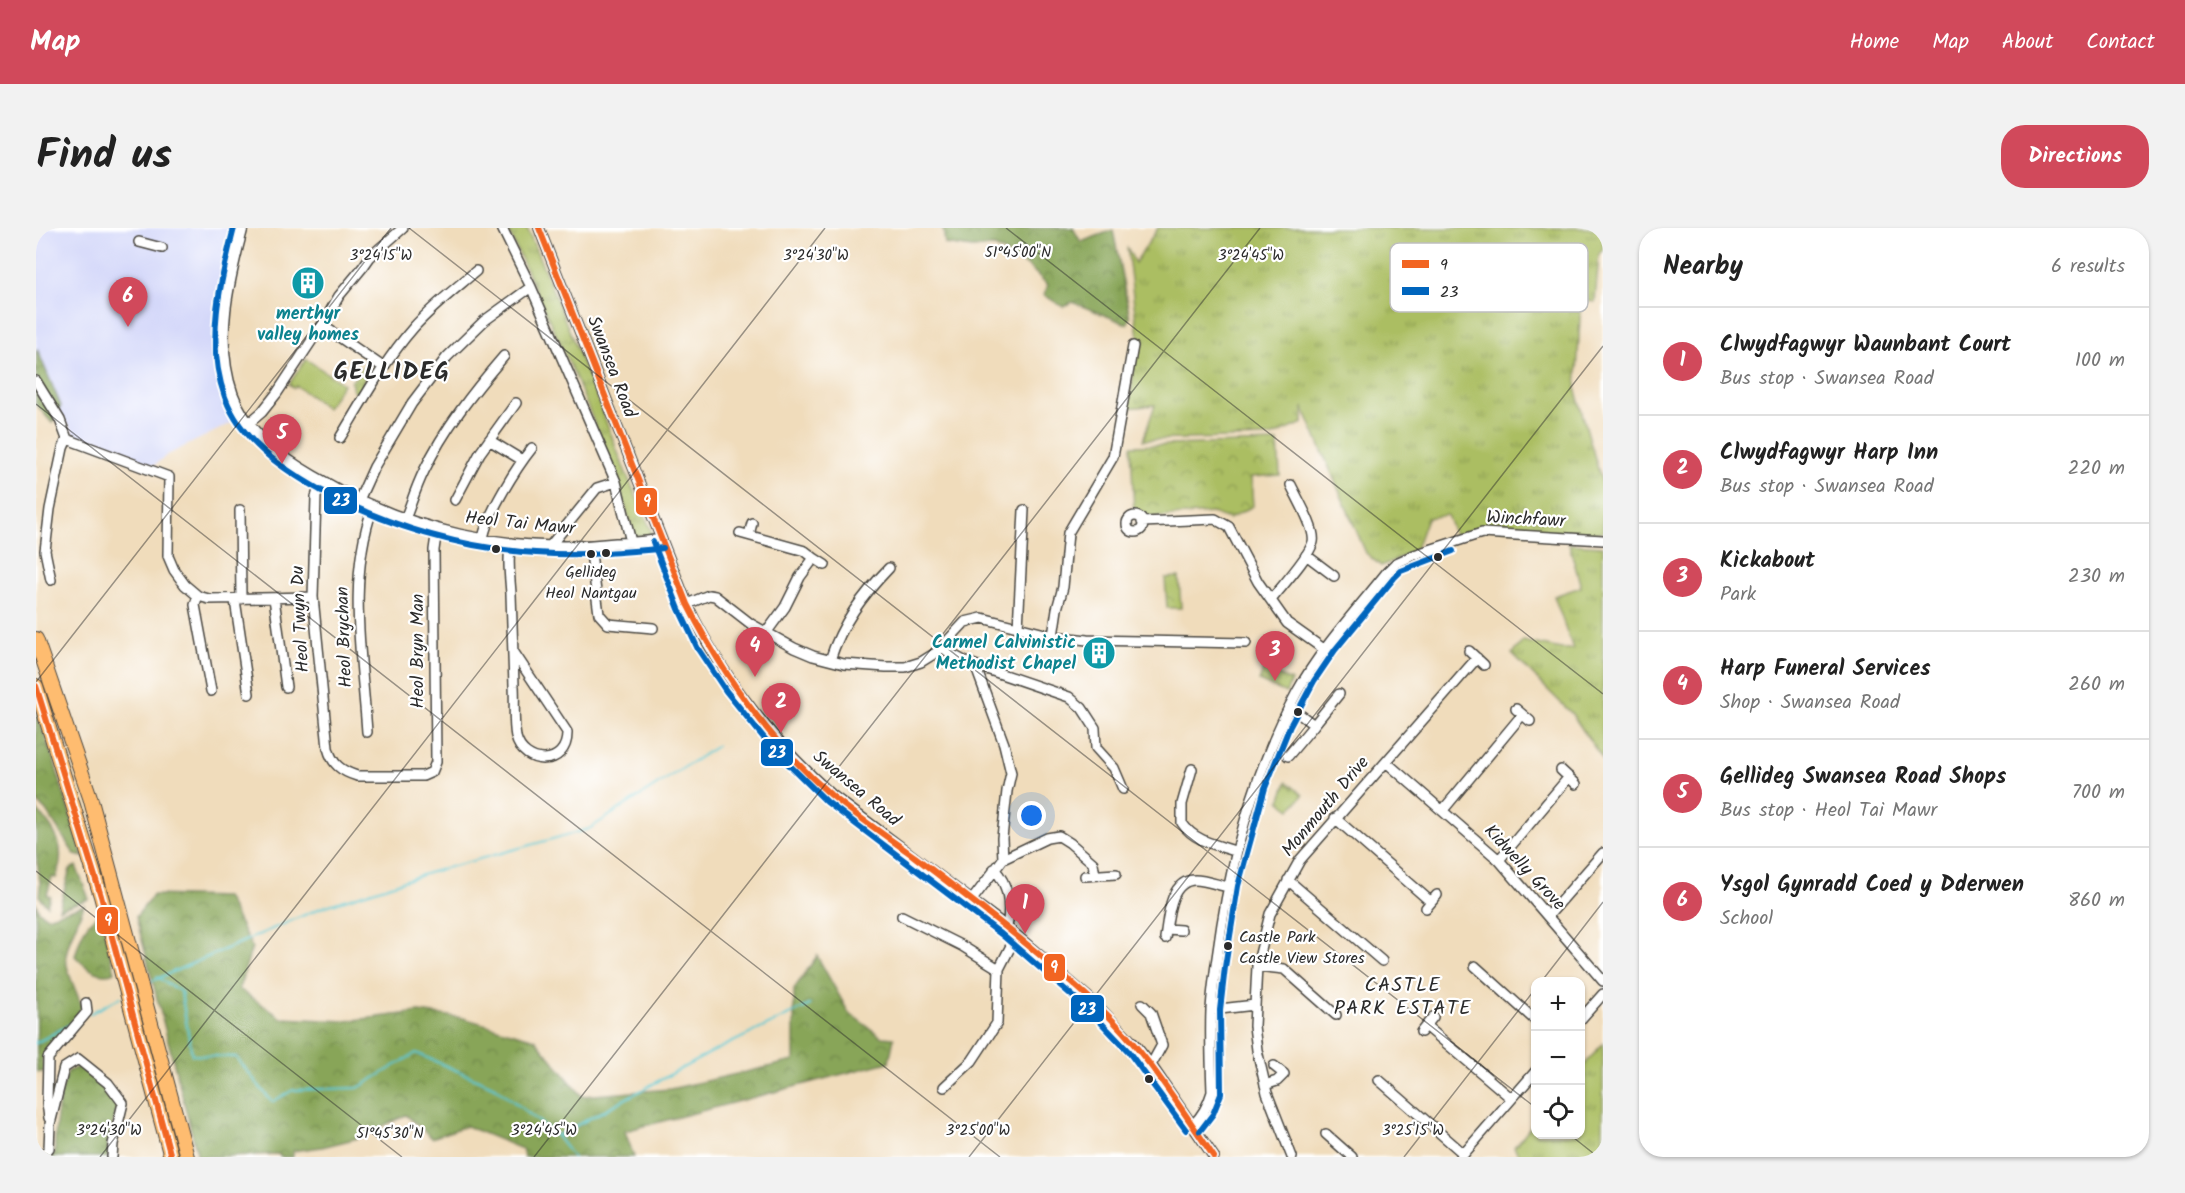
<!DOCTYPE html>
<meta charset="utf-8">
<style>
:root{--surface:#fff;--page:#f2f2f2;--text:#222;--muted:#767676;--line:#e0e0e0;--accent:#d1495b}
body{margin:0;font-family:Kalam,sans-serif;background:var(--page);color:var(--text)}
.controls{position:absolute;right:18px;bottom:18px;display:grid;overflow:hidden;border-radius:12px;box-shadow:0 2px 4px #0004}
.controls button{width:54px;height:54px;display:grid;place-items:center;padding:0;border:0;border-bottom:2px solid var(--line);background:var(--surface);color:var(--text);font:30px sans-serif}
.you{position:absolute;left:996px;top:588px;width:21px;height:21px;margin:-15px;border:4px solid #fff;border-radius:50%;background:#1a73e8;box-shadow:0 0 0 9px #1a73e833}
.badge{display:grid;place-items:center;width:39px;height:39px;border-radius:50%;background:var(--accent);color:#fff;font-size:20px;font-weight:700}
.pin{position:absolute;translate:-50% -50px;filter:drop-shadow(0 2px 3px #0008)}
.pin::after{content:'';position:absolute;top:32px;width:21px;height:18px;background:inherit;clip-path:polygon(0 0,100% 0,50% 100%)}
.list{margin:0;padding:0;list-style:none}
h2{display:flex;justify-content:space-between;align-items:center;height:78px;margin:0;padding:0 24px;font-size:26px}
h2 small{font-size:20px;font-weight:400;color:var(--muted)}
.list li{display:grid;grid-template-columns:39px 1fr auto;gap:18px;align-items:center;box-sizing:border-box;height:108px;padding:0 24px;border-top:2px solid var(--line)}
.list b{display:block;font-size:22px;white-space:nowrap}
.list p{margin:0;font-size:20px;white-space:nowrap;color:var(--muted)}
.list em{font-size:20px;font-style:normal;color:var(--muted)}
.icon{flex:none;width:33px;height:33px;fill:none;stroke:currentColor;stroke-width:2;stroke-linecap:round;stroke-linejoin:round}
.map{position:relative;flex:none;width:1567px;height:929px;overflow:hidden;border-radius:24px}
header{display:flex;align-items:center;gap:36px;box-sizing:border-box;height:84px;padding:0 30px;background:var(--accent);color:#fff}
header strong{font-size:28px}
nav{display:flex;gap:33px;margin-inline-start:auto;font-size:21px}
.intro{display:flex;align-items:center;justify-content:space-between;box-sizing:border-box;height:144px;padding:0 36px}
h1{margin:0;font-size:42px}
.button{padding:15px 27px;border-radius:24px;background:var(--accent);color:#fff;font-size:21px;font-weight:700}
main{display:flex;gap:36px;padding:0 36px}
aside{flex:1;background:var(--surface);border-radius:24px;box-shadow:0 2px 4px #0004}
.map>svg:first-child{display:block}
.built{fill:#d4d8f9}
.grass{fill:url(#grass-tufts);stroke:#6b7446;stroke-width:1.5}
.forest{fill:url(#forest-crowns);stroke:#5a6842;stroke-width:1.5}
.park{fill:url(#park-crowns);stroke:#6b7446;stroke-width:1.5}
.garden{fill:#abbe62;stroke:#6b7446;stroke-width:1.5}
.lines{fill:none;stroke-linecap:round;stroke-linejoin:round}
.stream{stroke:#5bc8d2;stroke-width:2}
.minor-casing{stroke:#494641;stroke-width:12}
.highway-casing{stroke:#494641;stroke-width:16}
.minor{stroke:#fff;stroke-width:9}
.highway{stroke:#febc70;stroke-width:14}
.bus-1-casing{stroke:#fff;stroke-width:10}
.bus-2-casing{stroke:#fff;stroke-width:10}
.bus-1{stroke:#f26522;stroke-width:6}
.bus-2{stroke:#0065bd;stroke-width:6}
.ticks{fill:none;stroke:#2b2b2b;stroke-width:1.5;stroke-opacity:0.45}
.bus-dot{fill:#2b2b2b;stroke:#fff;stroke-width:2}
.labels{text-anchor:middle;dominant-baseline:central;stroke-width:4.5;stroke-linejoin:round;paint-order:stroke}
.bus-label{font-size:16px;fill:#2b2b2b;stroke:#fff}
.culture-label{font-size:18px;font-weight:bold;fill:#0d838f;stroke:#fff}
.street-label{font-size:18px;fill:#2b2b2b;stroke:#fff}
.neighbourhood-label{font-size:20px;letter-spacing:1.5px;fill:#2b2b2b;stroke:#fff}
.district-label{font-size:24px;font-weight:bold;letter-spacing:1.5px;fill:#2b2b2b;stroke:#fff}
.key{fill:#fff;stroke:#bfbfbf;stroke-width:1.5}
.key-label{font-size:16px;fill:#2b2b2b}
.ticks-label{font-size:15px;text-anchor:middle;fill:#2b2b2b;stroke:#fff;stroke-width:4.5;stroke-linejoin:round;paint-order:stroke}
.line-badge{stroke:#fff;stroke-width:2}
.badge-label{font-size:16px;text-anchor:middle;font-weight:bold;fill:#fff}
</style>
<header>
<strong>Map</strong>
<nav><a>Home</a><a>Map</a><a>About</a><a>Contact</a></nav>
</header>
<div class="intro"><h1>Find us</h1><a class="button">Directions</a></div>
<main>
<div class="map">
<svg width="1567" height="929" viewBox="0 0 1567 929">
<defs>
<pattern id="grass-tufts" width="24" height="20" patternUnits="userSpaceOnUse" patternTransform="scale(1.5)"><rect width="24" height="20" fill="#abbe62"/><path d="M3 7l-1-3M5 7V3M7 7l1-3M15 17l-1-3M17 17v-4M19 17l1-3" fill="none" stroke="#8b9b51"/></pattern>
<pattern id="forest-crowns" width="20" height="18" patternUnits="userSpaceOnUse" patternTransform="scale(1.5)"><rect width="20" height="18" fill="#88a558"/><path d="M2 6a3 3 0 1 1 6 0M12 15a3 3 0 1 1 6 0" fill="none" stroke="#6f8749"/></pattern>
<pattern id="park-crowns" width="20" height="18" patternUnits="userSpaceOnUse" patternTransform="scale(1.5)"><rect width="20" height="18" fill="#abbe62"/><path d="M2 6a3 3 0 1 1 6 0M12 15a3 3 0 1 1 6 0" fill="none" stroke="#8b9b51"/></pattern>
</defs>
<rect width="100%" height="100%" fill="#fff"/>
<filter id="ink" filterUnits="userSpaceOnUse"><feTurbulence type="fractalNoise" baseFrequency=".0167" numOctaves="2"/><feDisplacementMap in="SourceGraphic" scale="12" xChannelSelector="R" yChannelSelector="G"/><feConvolveMatrix kernelMatrix="1 2 1 2 8 2 1 2 1" color-interpolation-filters="sRGB"/></filter>
<filter id="wash" filterUnits="userSpaceOnUse"><feTurbulence type="fractalNoise" baseFrequency=".008" numOctaves="4" result="noise"/><feDisplacementMap in="SourceGraphic" scale="24" xChannelSelector="R" yChannelSelector="G"/><feGaussianBlur stdDeviation="1.35" result="paint"/><feColorMatrix in="noise" values="0 0 0 0 0 0 0 0 0 0 0 0 0 0 0 0 0 1.4 0 .05"/><feComposite in="paint" operator="in"/></filter>
<g filter="url(#wash)">
<rect width="100%" height="100%" fill="#f0dcbb"/>
<path class="built" d="M 0,0 L 200,0 L 185,56 L 182,142 L 202,192 L 131,227 L 117,238 L 39,207 L 0,148 Z"/>
<path class="grass" d="M 471,0 L 491,0 L 560,167 L 587,238 L 617,307 L 598,309 L 580,247 L 538,146 Z
M 1122,0 L 1567,0 L 1567,22 L 1563,26 L 1559,74 L 1545,72 L 1540,163 L 1567,259 L 1567,304 L 1539,307 L 1449,299 L 1419,308 L 1411,287 L 1391,290 L 1379,323 L 1345,338 L 1330,325 L 1267,179 L 1267,195 L 1235,209 L 1107,212 L 1119,177 L 1093,180 L 1102,109 L 1091,19 L 1099,35 Z
M 1533,316 L 1567,318 L 1567,532 L 1536,486 L 1476,426 L 1487,413 L 1525,421 L 1537,421 L 1518,368 L 1545,359 Z
M 1567,815 L 1567,929 L 1484,929 L 1478,919 L 1499,893 L 1500,906 L 1544,906 L 1545,841 Z"/>
<path class="forest" d="M 907,0 L 1037,0 L 1045,14 L 1077,2 L 1094,90 L 1091,96 L 1036,74 L 1027,79 L 1008,67 L 1012,57 L 992,38 L 959,19 L 936,20 L 909,16 Z
M 1,121 L 25,178 L 16,195 L 0,176 Z
M 0,484 L 18,533 L 47,629 L 39,627 L 10,583 L 0,573 Z
M 0,581 C 21,603 31,620 20,650 L 16,649 L 11,667 L 14,668 L 11,677 L 3,668 L 4,655 L 0,624 Z
M 40,638 L 53,671 L 23,681 L 34,641 Z
M 117,667 L 190,669 L 216,719 L 203,761 L 246,790 L 310,793 L 383,784 L 427,790 L 499,811 L 546,868 L 634,861 L 758,833 L 758,761 L 781,728 L 813,785 L 846,809 L 858,810 L 853,834 L 589,903 L 598,929 L 488,929 L 486,921 L 430,898 L 396,910 L 370,887 L 322,910 L 286,919 L 257,923 L 257,929 L 244,929 L 243,926 L 162,929 L 100,689 Z
M 0,675 L 3,683 L 11,689 L 48,677 C 42,693 33,710 30,727 C 29,741 41,765 46,778 L 33,801 L 6,832 L 8,844 L 1,844 Z
M 64,686 L 79,744 C 63,751 49,739 39,728 C 44,711 48,694 64,686 Z
M 44,838 L 58,847 L 78,865 L 82,878 L 72,912 L 72,929 L 3,929 L 19,926 C 18,896 22,870 32,843 Z"/>
<path class="park" d="M 329,138 L 334,140 L 335,144 L 328,150 L 327,158 L 321,165 L 317,163 L 315,154 L 322,146 L 326,139 Z
M 1242,214 L 1244,247 L 1215,249 L 1217,278 L 1193,291 L 1176,285 L 1110,290 L 1105,285 L 1098,284 L 1095,218 Z
M 1143,349 L 1145,380 L 1131,380 L 1129,350 Z
M 1228,441 L 1255,453 L 1250,465 L 1223,453 Z
M 1251,554 L 1267,567 L 1255,581 L 1244,573 Z"/>
<path class="garden" d="M 270,131 L 307,156 L 291,180 L 260,158 L 258,160 L 253,156 Z"/>
<g class="lines">
<path class="stream" d="M 121,749 L 145,764 L 156,827 L 200,829 L 236,874 L 257,862 L 322,860 L 380,825 L 459,859 L 521,908 L 537,929
M 109,756 L 287,679 L 392,645 L 553,601 L 681,518
M 53,786 L 85,769
M 0,815 L 35,796
M 521,908 L 674,825 L 774,777"/>
</g>
</g>
<g filter="url(#ink)">
<g class="lines">
<defs>
<path id="minor" d="M 207,0 C 193,53 178,112 197,166 C 211,205 244,228 278,248 C 369,302 475,327 580,315 C 595,314 610,314 625,311
M 466,0 L 495,59 L 580,254 L 595,314
M 503,0 L 651,376 C 687,451 735,512 796,567 L 971,699 L 1060,776 L 1099,817 L 1115,837 L 1178,929
M 103,14 L 126,20
M 286,97 L 347,139
M 0,153 L 24,192 L 31,211
M 212,196 L 226,184 L 241,165 L 286,97 L 303,68 L 327,39 L 334,29 L 367,0
M 304,210 C 327,172 349,132 378,99 C 397,78 419,61 440,43
M 31,211 L 133,249 L 132,328 L 138,342 L 149,357 L 162,368 L 173,371 L 277,369
M 453,212 L 486,232
M 285,253 L 280,269 L 277,369 L 292,520 C 296,536 305,543 321,548 L 387,548 L 396,544 L 400,534 L 398,322 L 401,301
M 323,272 L 338,239 L 376,175 L 411,129 L 448,93 L 495,59
M 419,272 L 444,225 L 480,175
M 204,282 L 205,371
M1091 296a8 8 0 1 1 16 0a8 8 0 1 1-16 0Z
M 369,291 C 375,276 380,259 388,243 C 408,201 437,164 468,128
M 1106,294 L 1179,291 L 1193,299 L 1222,354 L 1251,395 L 1289,422
M 704,305 L 769,323 L 778,330 L 764,349 L 749,379 L 730,405
M 713,307 L 716,295
M 447,311 C 451,286 480,240 496,220
M 475,315 C 471,331 474,349 475,366 C 476,396 477,427 478,458 C 479,474 477,493 480,509 C 487,538 532,540 531,504 L 477,423
M 514,318 L 561,260 L 580,254
M 554,318 L 563,386 L 572,396 L 617,400
M 1270,327 L 1298,348
M 778,330 L 789,337
M 15,352 L 9,323 L 14,281 L 27,220 L 31,211
M 162,368 L 159,377 L 175,463
M 238,370 L 250,459
M 199,372 L 213,466
M 1235,372 C 1245,359 1273,329 1277,314 C 1280,301 1261,270 1255,257
M 651,376 L 673,367 L 679,368 L 715,396 L 758,420 L 777,428 L 808,436 L 850,439 L 869,439 L 885,434 L 901,424 L 929,394 L 946,390 L 1017,408 L 1051,412 L 1210,415
M 982,400 L 988,282
M 1017,408 L 1021,381 L 1027,359 L 1032,305 L 1077,229 L 1097,118
M 906,419 L 915,426 L 930,434 L 1033,469 L 1046,480 L 1059,500 L 1060,520 L 1078,540 L 1087,561
M 1433,423 L 1448,437
M 794,432 C 806,395 826,368 853,340
M 939,437 L 968,516 L 975,545 L 971,563 L 966,610 L 967,631
M 1480,481 L 1494,493
M 1278,497 L 1303,466
M 331,504 C 326,430 311,350 337,279
M 1252,528 L 1278,497 L 1254,479
M 1350,534 L 1463,632 L 1567,753
M 1156,541 L 1146,576 L 1146,595 C 1158,613 1180,617 1199,623
M 1525,542 L 1540,556
M 1407,582 L 1486,487
M 1299,590 L 1395,674
M 1463,632 L 1533,549
M 958,641 C 973,656 975,679 971,699
M 1049,648 L 1080,646
M 1252,652 L 1346,733
M 936,672 L 967,631 L 1011,610 L 1023,608 L 1034,615 L 1057,635 L 1059,647
M 1390,680 L 1401,667
M 866,688 L 926,718 L 963,741
M 1512,688 L 1567,625
M 1131,701 L 1145,702
M 1129,710 C 1132,692 1133,652 1159,652 C 1169,652 1182,657 1192,659
M 1221,738 L 1248,741 L 1300,787
M 1439,738 L 1500,793
M 1106,776 L 1115,785 L 1126,817 L 1115,837
M 1175,782 L 1219,777
M 1544,792 L 1567,766
M 1390,798 L 1475,870
M 1385,804 L 1397,789
M 1343,852 L 1428,926
M 1229,857 L 1241,853 L 1248,846 L 1238,838
M 908,859 L 936,833 L 961,795 L 963,741 L 980,708
M 13,890 L 11,875 L 12,830 L 51,784 L 50,775
M 1157,897 C 1167,887 1172,878 1176,864 C 1175,837 1174,809 1175,782 C 1176,763 1179,743 1182,723 C 1194,633 1218,544 1261,464 C 1285,420 1321,382 1351,344 L 1360,335 L 1378,327 L 1446,305 L 1567,312
M 1290,906 L 1316,929
M 0,926 L 9,925 L 13,920 L 14,896 L 28,840 L 42,831 L 72,855 L 87,875 L 77,916 L 76,929
M 1256,929 L 1231,865 L 1221,822 L 1218,798 L 1221,738 L 1234,686 L 1264,632 L 1441,430
M 1425,929 L 1500,843"/>
<path id="highway" d="M 0,411 L 54,569 L 151,929
M 0,458 L 65,668 L 135,929"/>
</defs>
<use href="#minor" class="minor-casing"/>
<use href="#highway" class="highway-casing"/>
<use href="#minor" class="minor"/>
<use href="#highway" class="highway"/>
<defs>
<path id="bus-1" d="M 503,0 L 651,376 C 687,447 734,514 795,567 C 822,589 851,609 879,629 C 941,676 1002,723 1059,775 C 1107,819 1141,875 1178,929
M 0,458 L 65,668 L 135,929"/>
<path id="bus-2" d="M 198,0 C 184,54 169,114 189,169 C 205,213 245,240 284,262 C 374,310 470,332 572,325 C 590,323 609,323 627,320
M 617,314 L 643,381 L 662,421 L 690,463 L 737,521 L 791,574 L 965,706 L 1054,783 L 1092,823 L 1150,902
M 1164,903 L 1177,886 L 1185,866 L 1184,782 L 1189,739 L 1202,658 L 1229,560 L 1254,498 L 1278,453 L 1299,422 L 1358,350 L 1365,343 L 1417,323"/>
</defs>
<use href="#bus-1" class="bus-1-casing"/>
<use href="#bus-2" class="bus-2-casing"/>
<use href="#bus-1" class="bus-1"/>
<use href="#bus-2" class="bus-2"/>
</g>
</g>
<path class="ticks" d="M 373,0 L 1500,880M 970,0 L 1567,466M 0,176 L 964,929M 0,454 L 355,0M 0,643 L 366,929M 1505,754 L 1567,674M 1533,906 L 1562,929M 64,929 L 789,0M 498,929 L 1224,0M 933,929 L 1567,118M 1368,929 L 1500,760"/>
<defs>
<symbol id="building-disc" viewBox="-11 -11 22 22"><circle r="9.5" fill="#0f9aa8" stroke="#fff"/><path d="M-4-6H4V6H1V3H-1V6H-4ZM-2.5-4.3h1.7v1.8h-1.7ZM.8-4.3h1.7v1.8H.8ZM-2.5-1h1.7V.8h-1.7ZM.8-1h1.7V.8H.8Z" fill="#fff"/></symbol>
</defs>
<g fill-rule="evenodd">
<use href="#building-disc" x="253" y="36" width="38" height="38"/>
<use href="#building-disc" x="1044" y="406" width="38" height="38"/>
</g>
<g class="bus-dot">
<circle cx="460" cy="321" r="5"/>
<circle cx="570" cy="325" r="5"/>
<circle cx="555" cy="326" r="5"/>
<circle cx="1402" cy="329" r="5"/>
<circle cx="1262" cy="484" r="5"/>
<circle cx="1192" cy="718" r="5"/>
<circle cx="1113" cy="851" r="5"/>
</g>
<g class="labels">
<g class="bus-label">
<text x="555" y="344">Gellideg<tspan x="555" dy="21">Heol Nantgau</tspan></text>
<text x="1203" y="709" text-anchor="start">Castle Park<tspan x="1203" dy="21">Castle View Stores</tspan></text>
</g>
<g class="culture-label">
<text x="272" y="86">merthyr<tspan x="272" dy="21">valley homes</tspan></text>
<text x="1040" y="415" text-anchor="end">Carmel Calvinistic<tspan x="1040" dy="21">Methodist Chapel</tspan></text>
</g>
<g class="street-label">
<text transform="translate(575 139) rotate(69)">Swansea Road</text>
<text transform="translate(1490 292) rotate(3)">Winchfawr</text>
<text transform="translate(484 296) rotate(6)">Heol Tai Mawr</text>
<text transform="translate(265 391) rotate(-93)">Heol Twyn Du</text>
<text transform="translate(309 409) rotate(-92)">Heol Brychan</text>
<text transform="translate(382 423) rotate(-90)">Heol Bryn Man</text>
<text transform="translate(820 561) rotate(40)">Swansea Road</text>
<text transform="translate(1290 579) rotate(-50)">Monmouth Drive</text>
<text transform="translate(1488 640) rotate(47)">Kidwelly Grove</text>
</g>
<g class="neighbourhood-label">
<text x="1367" y="758">CASTLE<tspan x="1367" dy="23">PARK ESTATE</tspan></text>
</g>
<g class="district-label">
<text x="356" y="144">GELLIDEG</text>
</g>
</g>
<rect x="1354" y="15" width="198" height="69" rx="9" class="key"/>
<rect x="1366" y="32" width="27" height="8" fill="#f26522"/>
<rect x="1366" y="59" width="27" height="8" fill="#0065bd"/>
<g class="key-label">
<text x="1404" y="42">9</text>
<text x="1404" y="69">23</text>
</g>
<g class="ticks-label">
<text x="982" y="29">51°45'00"N</text>
<text x="345" y="32">3°24'15"W</text>
<text x="780" y="32">3°24'30"W</text>
<text x="1215" y="32">3°24'45"W</text>
<text x="73" y="907">3°24'30"W</text>
<text x="508" y="907">3°24'45"W</text>
<text x="942" y="907">3°25'00"W</text>
<text x="1377" y="907">3°25'15"W</text>
<text x="354" y="910">51°45'30"N</text>
</g>
<g class="line-badge">
<rect x="287" y="258" width="35" height="29" rx="6" fill="#0065bd"/>
<rect x="599" y="259" width="23" height="29" rx="6" fill="#f26522"/>
<rect x="724" y="510" width="34" height="29" rx="6" fill="#0065bd"/>
<rect x="60" y="678" width="23" height="29" rx="6" fill="#f26522"/>
<rect x="1007" y="725" width="23" height="29" rx="6" fill="#f26522"/>
<rect x="1034" y="766" width="35" height="29" rx="6" fill="#0065bd"/>
</g>
<g class="badge-label">
<text x="305" y="278">23</text>
<text x="611" y="279">9</text>
<text x="741" y="530">23</text>
<text x="72" y="698">9</text>
<text x="1018" y="745">9</text>
<text x="1051" y="787">23</text>
</g>
</svg>
<div class="controls">
<button>+</button>
<button>−</button>
<button><svg class="icon" aria-label="locate" viewBox="0 0 24 24"><circle cx="12" cy="12" r="6"/><path d="M12 2v4M12 18v4M2 12h4M18 12h4"/></svg></button>
</div>
<div class="you"></div>
<div class="pin badge" style="left:989px;top:706px">1</div>
<div class="pin badge" style="left:745px;top:505px">2</div>
<div class="pin badge" style="left:1239px;top:453px">3</div>
<div class="pin badge" style="left:719px;top:449px">4</div>
<div class="pin badge" style="left:246px;top:236px">5</div>
<div class="pin badge" style="left:92px;top:99px">6</div>
</div>
<aside>
<h2>Nearby<small>6 results</small></h2>
<ul class="list">
<li><span class="badge">1</span><div><b>Clwydfagwyr Waunbant Court</b><p>Bus stop · Swansea Road</p></div><em>100 m</em></li>
<li><span class="badge">2</span><div><b>Clwydfagwyr Harp Inn</b><p>Bus stop · Swansea Road</p></div><em>220 m</em></li>
<li><span class="badge">3</span><div><b>Kickabout</b><p>Park</p></div><em>230 m</em></li>
<li><span class="badge">4</span><div><b>Harp Funeral Services</b><p>Shop · Swansea Road</p></div><em>260 m</em></li>
<li><span class="badge">5</span><div><b>Gellideg Swansea Road Shops</b><p>Bus stop · Heol Tai Mawr</p></div><em>700 m</em></li>
<li><span class="badge">6</span><div><b>Ysgol Gynradd Coed y Dderwen</b><p>School</p></div><em>860 m</em></li>
</ul>
</aside>
</main>
